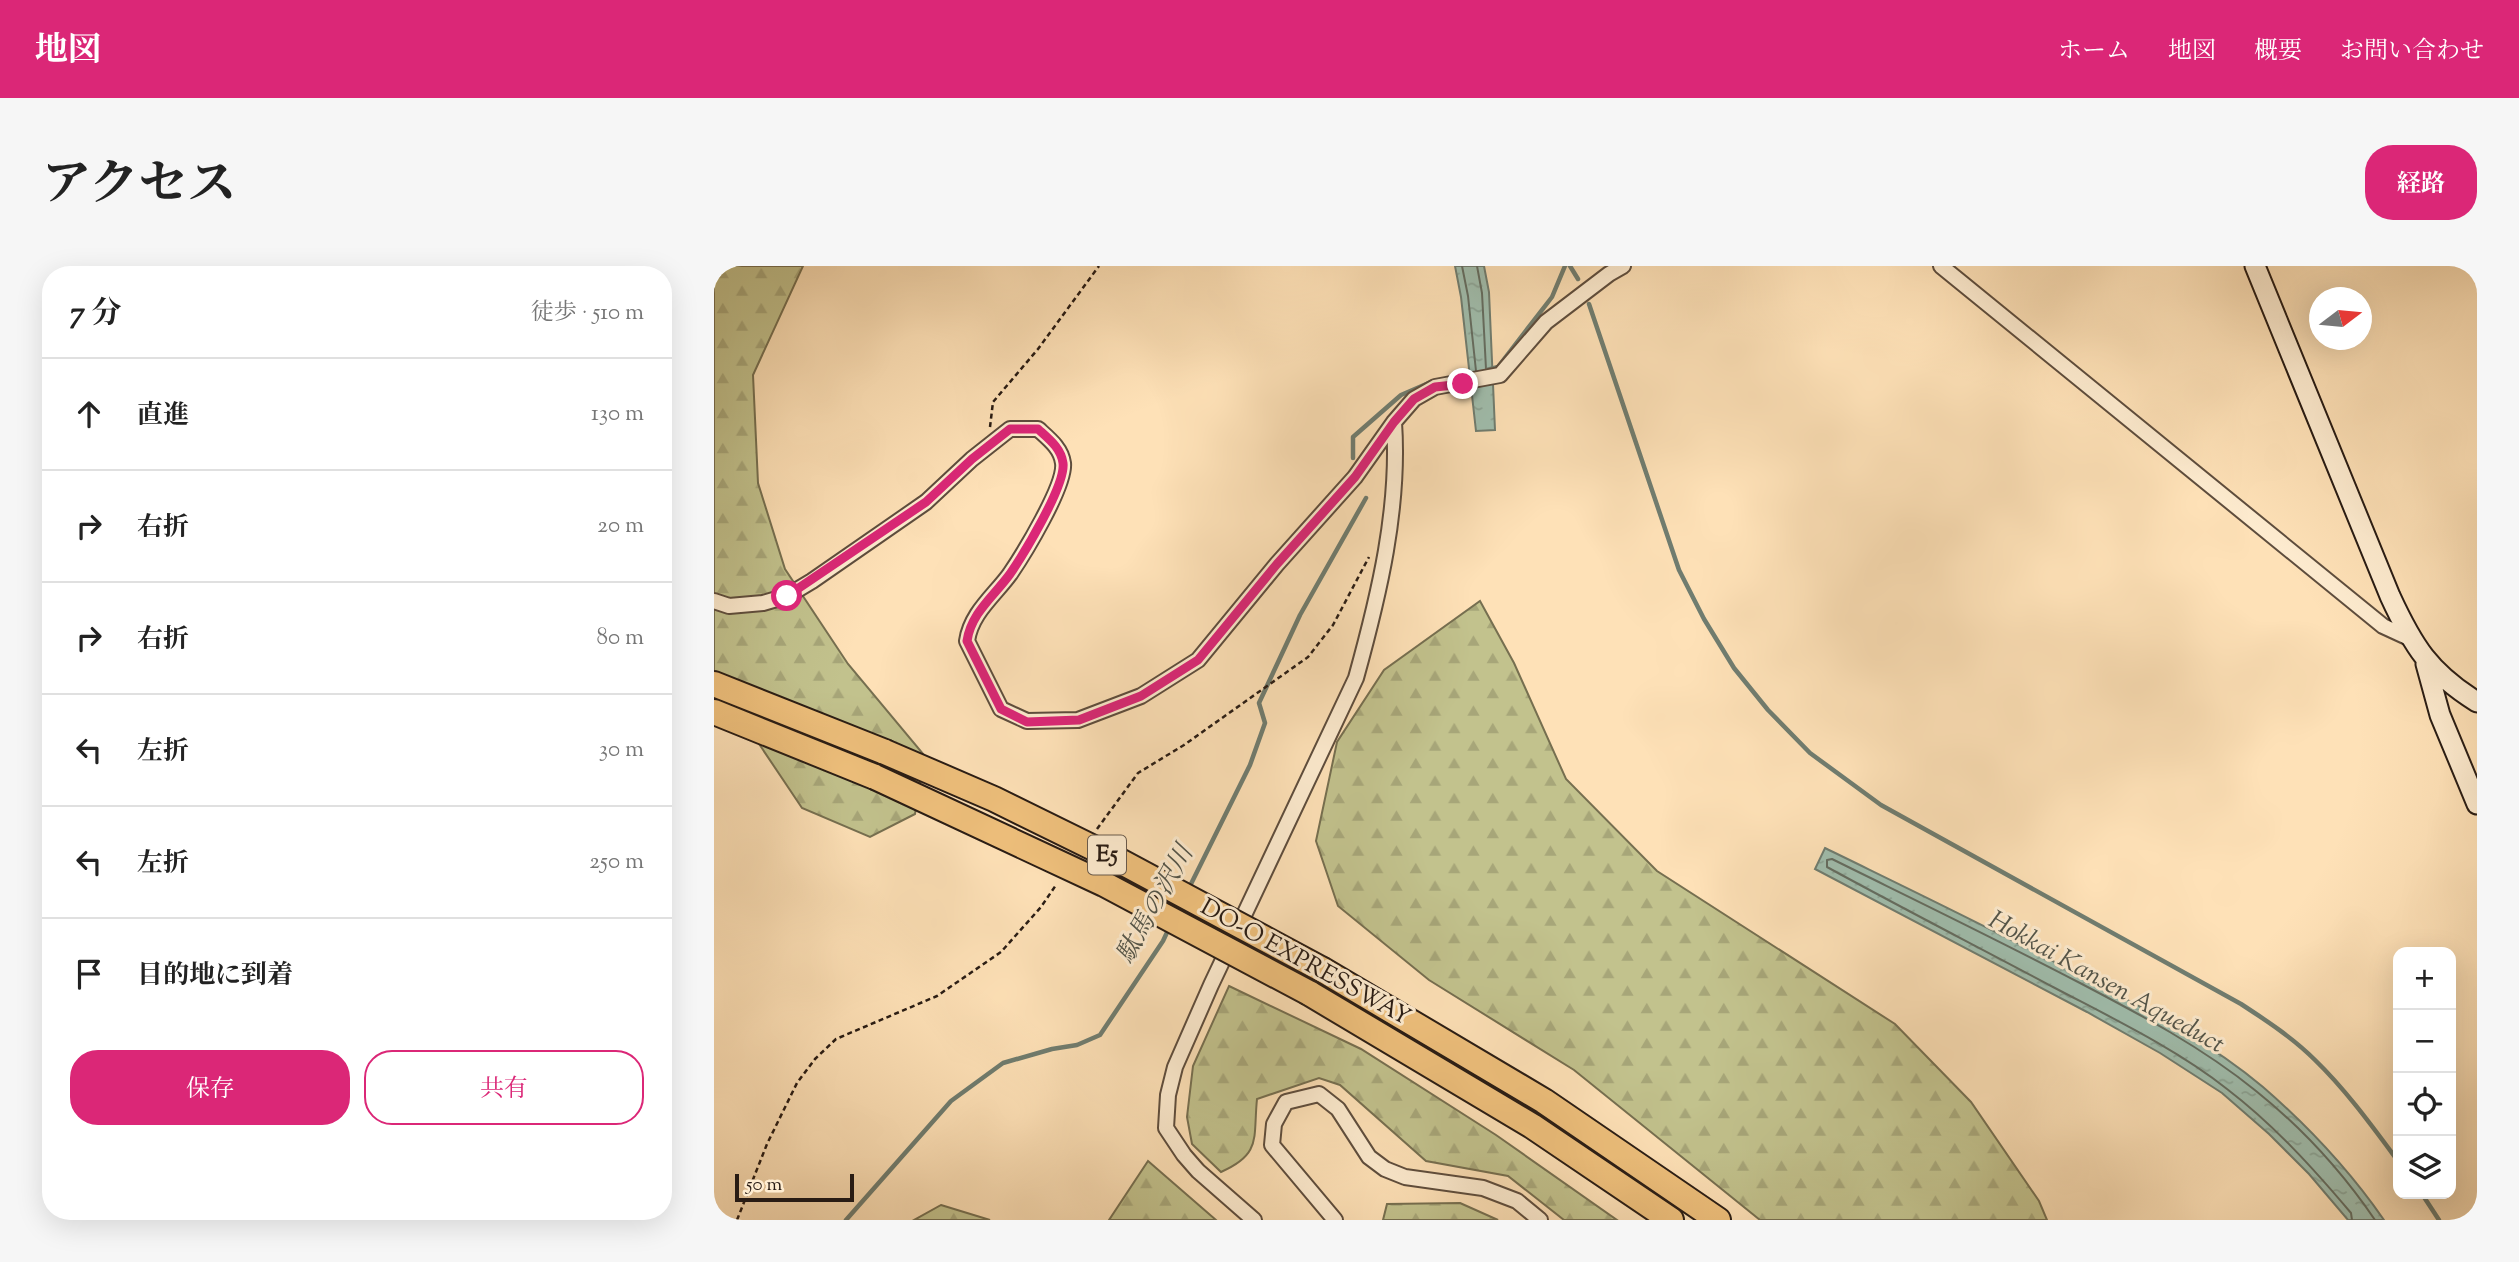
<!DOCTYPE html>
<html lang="ja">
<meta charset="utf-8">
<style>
:root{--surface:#fff;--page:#f6f6f6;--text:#222;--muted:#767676;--line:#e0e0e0;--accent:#db2777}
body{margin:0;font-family:"Sorts Mill Goudy","Noto Serif JP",serif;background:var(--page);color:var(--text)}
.controls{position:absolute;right:21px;bottom:21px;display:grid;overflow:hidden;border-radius:14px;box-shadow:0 7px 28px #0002}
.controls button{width:63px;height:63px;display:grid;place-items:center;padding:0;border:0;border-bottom:2px solid var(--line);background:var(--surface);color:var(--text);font:35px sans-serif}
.compass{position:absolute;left:1595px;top:21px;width:63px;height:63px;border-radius:50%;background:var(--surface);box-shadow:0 7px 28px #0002;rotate:74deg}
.scale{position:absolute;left:21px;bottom:18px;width:119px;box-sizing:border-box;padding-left:7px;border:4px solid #291c14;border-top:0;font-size:19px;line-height:24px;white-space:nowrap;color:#291c14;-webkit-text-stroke:5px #feecd0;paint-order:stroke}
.stop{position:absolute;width:21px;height:21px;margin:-16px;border:5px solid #db2777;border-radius:50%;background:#fff}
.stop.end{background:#db2777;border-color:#fff;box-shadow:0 2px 7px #0008}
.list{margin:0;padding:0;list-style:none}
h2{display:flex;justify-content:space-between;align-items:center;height:91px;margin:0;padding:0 28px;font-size:30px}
h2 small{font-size:23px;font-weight:400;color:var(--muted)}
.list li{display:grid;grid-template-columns:46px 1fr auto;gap:21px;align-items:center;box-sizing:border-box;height:112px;padding:0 28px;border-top:2px solid var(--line)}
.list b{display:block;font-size:26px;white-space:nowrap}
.list em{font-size:23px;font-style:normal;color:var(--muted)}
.actions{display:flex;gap:14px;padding:21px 28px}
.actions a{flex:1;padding:16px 0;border:2px solid var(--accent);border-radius:28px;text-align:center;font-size:24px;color:var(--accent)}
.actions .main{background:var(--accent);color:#fff}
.icon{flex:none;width:38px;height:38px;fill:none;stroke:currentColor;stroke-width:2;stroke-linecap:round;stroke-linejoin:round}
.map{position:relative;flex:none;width:1763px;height:954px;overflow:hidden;border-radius:28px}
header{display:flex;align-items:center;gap:42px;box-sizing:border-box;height:98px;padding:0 35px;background:var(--accent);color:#fff}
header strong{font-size:33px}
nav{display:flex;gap:38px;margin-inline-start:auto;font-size:24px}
.intro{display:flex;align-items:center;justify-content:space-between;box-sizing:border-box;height:168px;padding:0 42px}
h1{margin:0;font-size:49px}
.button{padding:18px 32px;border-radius:28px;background:var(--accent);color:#fff;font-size:24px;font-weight:700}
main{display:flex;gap:42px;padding:0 42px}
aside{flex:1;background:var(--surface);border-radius:28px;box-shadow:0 7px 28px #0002}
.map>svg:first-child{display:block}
.forest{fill:url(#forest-firs);stroke:#766f50;stroke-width:2}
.water{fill:url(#water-ripples);stroke:#707d70;stroke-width:2}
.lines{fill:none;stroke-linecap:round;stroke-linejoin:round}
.shore{stroke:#646d61;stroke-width:2}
.stream{stroke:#707d70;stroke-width:4.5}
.street-casing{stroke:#5e4d3d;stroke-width:18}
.secondary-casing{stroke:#291c14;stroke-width:23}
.highway-casing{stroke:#291c14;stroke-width:28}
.path{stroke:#291c14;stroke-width:2.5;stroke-dasharray:5 3.5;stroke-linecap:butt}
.street{stroke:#feecd0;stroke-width:14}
.secondary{stroke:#feecd0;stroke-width:19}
.highway{stroke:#efc07c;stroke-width:24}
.highway-bridge-casing{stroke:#291c14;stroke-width:28;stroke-linecap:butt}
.highway-bridge{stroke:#efc07c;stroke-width:24}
.route{stroke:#db2777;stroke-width:9}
.labels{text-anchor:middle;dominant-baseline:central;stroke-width:6;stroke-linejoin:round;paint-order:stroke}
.shield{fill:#feecd0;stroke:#695a4c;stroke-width:2}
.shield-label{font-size:23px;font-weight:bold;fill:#291c14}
.street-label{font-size:24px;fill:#291c14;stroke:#feecd0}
.water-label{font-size:26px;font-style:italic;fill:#53554a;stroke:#feecd0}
</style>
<header>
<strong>地図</strong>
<nav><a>ホーム</a><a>地図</a><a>概要</a><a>お問い合わせ</a></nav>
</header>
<div class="intro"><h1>アクセス</h1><a class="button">経路</a></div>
<main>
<aside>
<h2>7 分<small>徒歩 · 510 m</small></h2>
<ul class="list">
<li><svg class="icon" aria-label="ahead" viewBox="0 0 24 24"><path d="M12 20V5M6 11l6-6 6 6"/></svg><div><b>直進</b></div><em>130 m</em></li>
<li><svg class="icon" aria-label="right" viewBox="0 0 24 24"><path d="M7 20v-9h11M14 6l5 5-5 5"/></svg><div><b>右折</b></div><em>20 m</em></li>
<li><svg class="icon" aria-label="right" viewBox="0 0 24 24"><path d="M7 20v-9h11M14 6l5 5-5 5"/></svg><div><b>右折</b></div><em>80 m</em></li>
<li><svg class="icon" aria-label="left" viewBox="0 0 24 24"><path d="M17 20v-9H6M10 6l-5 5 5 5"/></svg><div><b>左折</b></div><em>30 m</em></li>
<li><svg class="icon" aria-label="left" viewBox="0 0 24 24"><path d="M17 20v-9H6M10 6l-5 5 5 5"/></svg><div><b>左折</b></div><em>250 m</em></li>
<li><svg class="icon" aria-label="arrive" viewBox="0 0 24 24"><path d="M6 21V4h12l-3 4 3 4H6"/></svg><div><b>目的地に到着</b></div></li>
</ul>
<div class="actions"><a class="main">保存</a><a>共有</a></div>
</aside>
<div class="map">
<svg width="1763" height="954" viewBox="0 0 1763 954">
<defs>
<pattern id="forest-firs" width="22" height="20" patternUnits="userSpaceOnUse" patternTransform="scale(1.75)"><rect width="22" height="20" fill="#c2c28d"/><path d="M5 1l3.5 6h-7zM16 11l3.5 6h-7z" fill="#a7a679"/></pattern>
<pattern id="water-ripples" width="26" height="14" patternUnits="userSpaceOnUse" patternTransform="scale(1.75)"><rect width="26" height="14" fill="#a0beae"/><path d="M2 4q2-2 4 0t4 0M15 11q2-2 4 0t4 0" fill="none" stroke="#8aa395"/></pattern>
</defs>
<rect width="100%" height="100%" fill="#fee1b7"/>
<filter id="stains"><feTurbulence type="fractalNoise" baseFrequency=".00286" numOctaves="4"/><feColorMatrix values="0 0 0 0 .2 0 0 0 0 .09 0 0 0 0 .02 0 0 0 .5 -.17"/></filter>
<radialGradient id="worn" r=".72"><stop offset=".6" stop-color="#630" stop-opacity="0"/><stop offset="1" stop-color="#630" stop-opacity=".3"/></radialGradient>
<path class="forest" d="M 0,0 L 89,0 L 39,109 L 44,217 L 71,303 L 134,398 L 210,489 L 201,548 L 156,571 L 88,542 L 29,454 L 0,431 Z
M 766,335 L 800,397 L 852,513 L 943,605 L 1181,758 L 1257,836 L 1325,935 L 1333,954 L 1046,954 L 860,804 L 715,714 L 624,640 L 602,575 L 623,476 L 670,404 Z
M 515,720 L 647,783 L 782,869 L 903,954 L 850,954 L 794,910 L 712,895 L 626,819 L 605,812 L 543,833 C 539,872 548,888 507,906 L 478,878 L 473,851 L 479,800 Z
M 434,895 L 502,954 L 395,954 Z
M 746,937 L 784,954 L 669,954 L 673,938 Z
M 227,939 L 276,954 L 200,954 Z"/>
<path class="water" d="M 741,0 L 770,0 L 775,26 L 781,164 L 762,165 L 747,31 Z
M 1111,582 C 1199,625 1287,667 1373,713 C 1433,744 1496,776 1549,821 C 1594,860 1636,905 1670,954 L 1634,954 L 1595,908 L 1555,868 L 1508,827 L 1446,787 L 1373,746 L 1101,603 Z"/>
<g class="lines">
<path class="shore" d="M 748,0 L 754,30 L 762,105
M 763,0 L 768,27 L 772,103
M 1638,954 L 1637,947 C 1599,902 1560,859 1513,823 C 1463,783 1396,751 1339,721 C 1264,681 1188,642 1113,601 L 1113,594 L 1118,593 C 1201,634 1284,674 1366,717 C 1427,749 1488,781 1542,825 C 1587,861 1629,907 1661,954"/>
<path class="stream" d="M 856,0 L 864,13
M 875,38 L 965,304 L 990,353 L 1020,402 L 1054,444 L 1096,487 L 1167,539 L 1527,738 C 1553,755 1579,772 1601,794 C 1632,824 1658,860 1684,895
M 773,104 L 784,101 L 838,31 L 851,0
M 639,192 L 639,171 L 687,129 L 717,116
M 474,624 L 536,499 L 551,457 L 545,437 L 586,349 L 652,232
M 1708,928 L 1725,954
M 132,954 L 237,835 L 289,797 L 338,783 L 363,779 L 386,769 L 449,675 L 456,660"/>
<defs>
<path id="street" d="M 1227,0 L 1669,360 L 1695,372
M 0,335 L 15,340 L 49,337 L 73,330 L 98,315 L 212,236 L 258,193 L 296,163 L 324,163 C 335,173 347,182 349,197 C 352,219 309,289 296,308 C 280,330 257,347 253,375 L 287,443 L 313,455 L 364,454 L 427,430 L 484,394 L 563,298 L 641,211 L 680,156 L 700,133 L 721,121 L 786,109 L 832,56 L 895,8 L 909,0
M 540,954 L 484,905 L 470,889 L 452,862 L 454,829 L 461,801 L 497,719 L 642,412 C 665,329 686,242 680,156
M 621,954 L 558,879 L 560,858 L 572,836 L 605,828 L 624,843 L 655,891 L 671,903 L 691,911 L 769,922 L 803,935 L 826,954"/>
<path id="secondary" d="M 1541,0 L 1676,330 C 1699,380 1715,406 1763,436
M 1712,398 L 1726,449 L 1763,538"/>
<path id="highway" d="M 0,418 L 171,486
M 0,446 L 161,511
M 609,704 L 830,835 L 1004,954
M 595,727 L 818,860 L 957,954"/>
</defs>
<use href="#street" class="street-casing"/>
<use href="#secondary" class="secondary-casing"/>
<use href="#highway" class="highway-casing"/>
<path class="path" d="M 276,161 L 279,136 L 324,83 L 385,0
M 383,563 L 424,507 L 470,479 L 594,391 L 619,359 L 655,291
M 23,954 L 53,878 L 83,817 L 101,793 L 122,773 L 223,730 L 287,686 L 327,641 L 342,619"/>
<use href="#street" class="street"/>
<use href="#secondary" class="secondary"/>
<use href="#highway" class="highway"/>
<defs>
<path id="highway-bridge" d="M 171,486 L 280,533 L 404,594 L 609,704
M 161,511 L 390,618 L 595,727"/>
</defs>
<use href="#highway-bridge" class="highway-bridge-casing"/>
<use href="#highway-bridge" class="highway-bridge"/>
</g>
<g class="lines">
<path class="route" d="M 73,330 L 212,236 L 258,193 L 296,163 L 324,163 C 335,173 347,182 349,197 C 352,219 309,289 296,308 C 280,330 257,347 253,375 L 287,443 L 313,456 L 365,454 L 427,430 L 484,394 L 563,298 L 641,211 L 680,156 L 700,133 L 721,121 L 749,118"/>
</g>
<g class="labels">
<rect class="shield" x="374" y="569.5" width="38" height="39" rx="5"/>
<g class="shield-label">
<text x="393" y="589">E5</text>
</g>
<g class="street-label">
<text transform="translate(591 697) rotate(29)">DO-O EXPRESSWAY</text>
</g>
<g class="water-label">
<text transform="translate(442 639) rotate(-61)">駄馬の沢川</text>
<text transform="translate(1392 717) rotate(29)">Hokkai Kansen Aqueduct</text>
</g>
</g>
<rect width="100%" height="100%" filter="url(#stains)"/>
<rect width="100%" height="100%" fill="url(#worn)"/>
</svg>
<div class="controls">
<button>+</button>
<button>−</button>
<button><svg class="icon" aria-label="locate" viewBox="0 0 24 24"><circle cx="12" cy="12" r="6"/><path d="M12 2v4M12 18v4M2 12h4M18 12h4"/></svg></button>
<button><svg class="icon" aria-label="layers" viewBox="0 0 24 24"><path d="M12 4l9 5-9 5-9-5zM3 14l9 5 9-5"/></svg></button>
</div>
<svg class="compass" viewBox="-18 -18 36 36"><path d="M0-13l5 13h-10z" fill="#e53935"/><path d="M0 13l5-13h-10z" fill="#767676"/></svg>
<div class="scale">50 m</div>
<div class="stop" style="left:73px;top:330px"></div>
<div class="stop end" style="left:749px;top:118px"></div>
</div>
</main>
